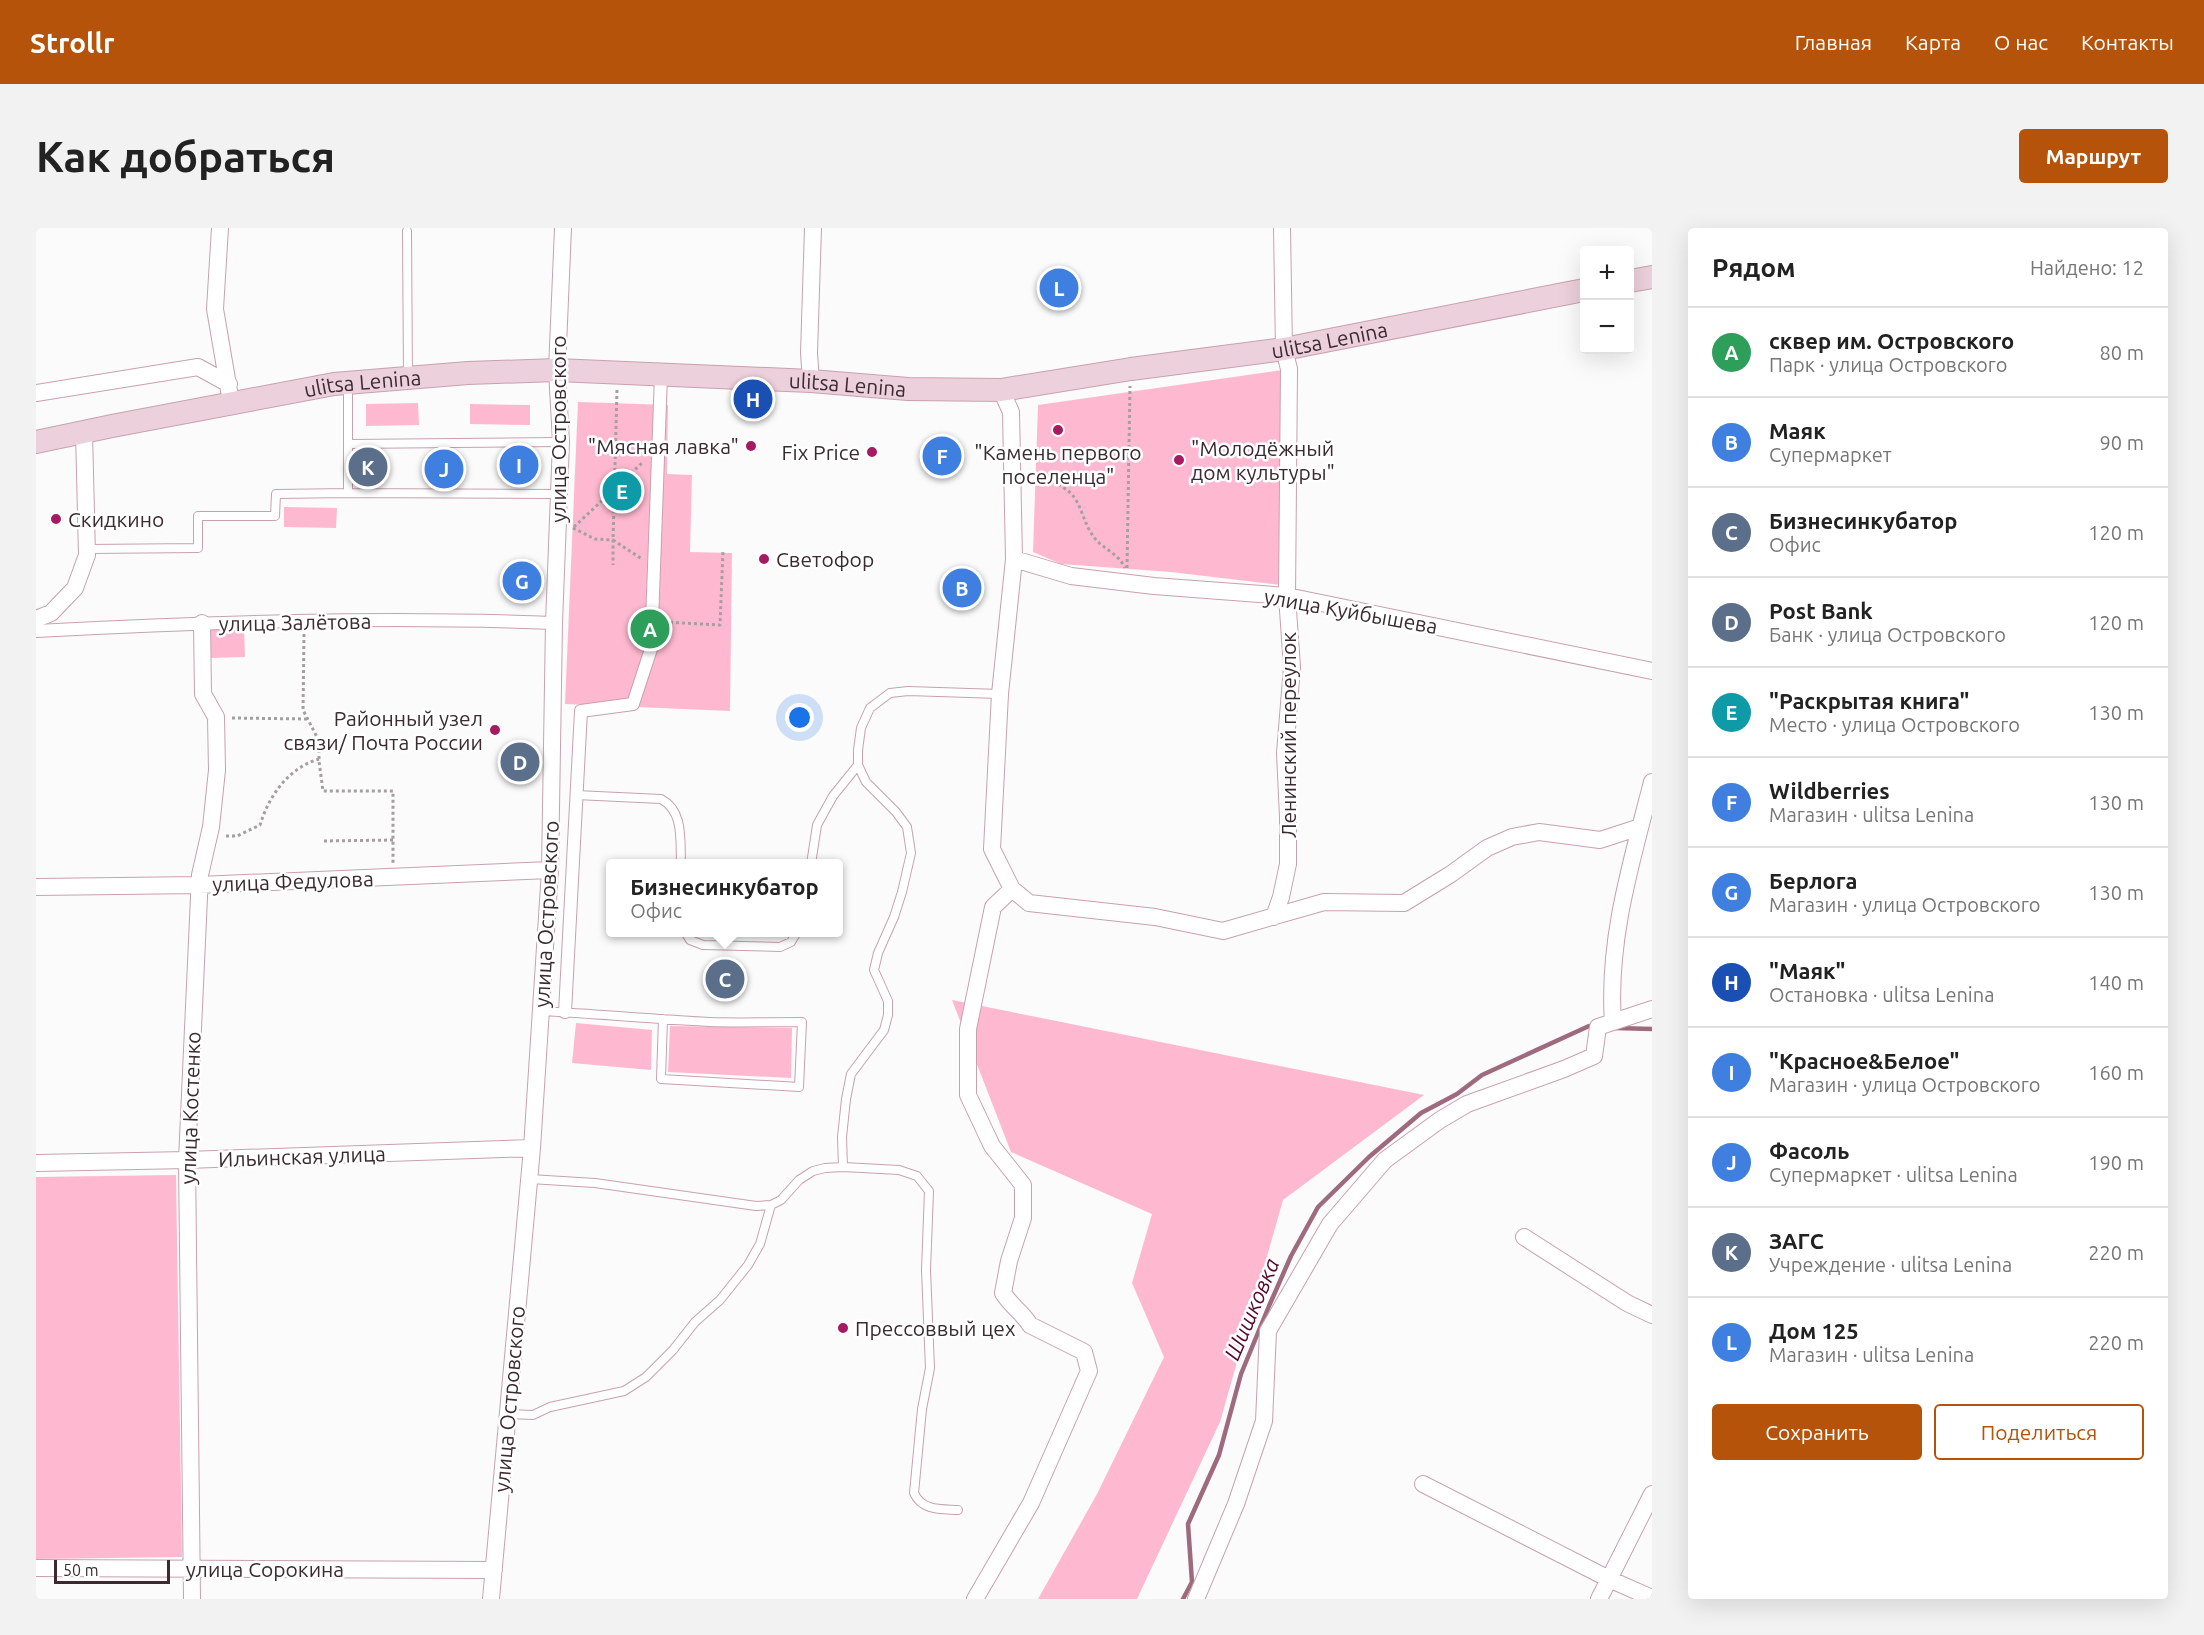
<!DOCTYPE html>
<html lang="ru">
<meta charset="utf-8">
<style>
:root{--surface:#fff;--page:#f2f2f2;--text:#222;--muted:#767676;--line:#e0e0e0;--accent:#b45309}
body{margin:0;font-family:Ubuntu,sans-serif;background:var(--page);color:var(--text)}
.controls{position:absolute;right:18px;top:18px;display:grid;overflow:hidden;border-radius:6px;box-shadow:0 6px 24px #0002}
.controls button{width:54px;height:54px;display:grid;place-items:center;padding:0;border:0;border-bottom:2px solid var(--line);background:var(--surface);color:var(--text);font:30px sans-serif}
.scale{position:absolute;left:18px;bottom:15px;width:116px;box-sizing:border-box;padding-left:6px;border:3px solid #3b2b31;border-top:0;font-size:16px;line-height:21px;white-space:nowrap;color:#3b2b31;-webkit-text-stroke:4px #fff;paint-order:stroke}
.you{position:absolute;left:764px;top:490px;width:21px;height:21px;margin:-15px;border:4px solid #fff;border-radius:50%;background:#1a73e8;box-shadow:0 0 0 9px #1a73e833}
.badge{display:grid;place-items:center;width:39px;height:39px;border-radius:50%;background:var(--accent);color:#fff;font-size:20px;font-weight:700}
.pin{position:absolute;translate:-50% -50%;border:3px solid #fff;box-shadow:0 2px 6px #0006}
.popup{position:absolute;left:570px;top:631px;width:237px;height:78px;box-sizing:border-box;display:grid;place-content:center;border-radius:6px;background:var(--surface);filter:drop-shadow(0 2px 4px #0005);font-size:20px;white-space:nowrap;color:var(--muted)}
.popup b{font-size:22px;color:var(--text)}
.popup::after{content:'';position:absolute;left:50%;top:100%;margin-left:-12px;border:12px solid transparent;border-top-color:var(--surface)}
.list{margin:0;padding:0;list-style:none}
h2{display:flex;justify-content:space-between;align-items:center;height:78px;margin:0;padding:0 24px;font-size:26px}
h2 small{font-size:20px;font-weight:400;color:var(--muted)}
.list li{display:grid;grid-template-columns:39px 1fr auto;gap:18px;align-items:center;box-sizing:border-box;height:90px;padding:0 24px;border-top:2px solid var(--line)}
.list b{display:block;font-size:22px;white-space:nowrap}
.list p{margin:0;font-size:20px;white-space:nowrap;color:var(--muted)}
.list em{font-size:20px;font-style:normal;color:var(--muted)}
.actions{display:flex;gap:12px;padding:18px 24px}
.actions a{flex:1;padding:14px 0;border:2px solid var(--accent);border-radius:6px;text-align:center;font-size:21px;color:var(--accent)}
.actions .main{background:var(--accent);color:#fff}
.map{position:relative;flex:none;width:1616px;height:1371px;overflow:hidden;border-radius:6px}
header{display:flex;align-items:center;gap:36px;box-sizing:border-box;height:84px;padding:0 30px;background:var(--accent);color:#fff}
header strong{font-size:28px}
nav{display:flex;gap:33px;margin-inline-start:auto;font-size:21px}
.intro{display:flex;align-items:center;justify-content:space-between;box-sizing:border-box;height:144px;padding:0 36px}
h1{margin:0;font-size:42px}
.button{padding:15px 27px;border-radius:6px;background:var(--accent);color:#fff;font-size:21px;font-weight:700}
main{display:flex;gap:36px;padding:0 36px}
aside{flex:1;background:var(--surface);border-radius:6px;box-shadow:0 6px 24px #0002}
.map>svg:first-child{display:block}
.green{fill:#feb9d1}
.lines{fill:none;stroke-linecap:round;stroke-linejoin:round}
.stream{stroke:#9d6b7d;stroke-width:4.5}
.service-casing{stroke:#c8a1ae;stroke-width:10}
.pedestrian-casing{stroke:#c8a1ae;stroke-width:14}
.minor-casing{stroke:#c8a1ae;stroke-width:18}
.secondary-casing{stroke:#c8a1ae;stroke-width:24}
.path{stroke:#a69ea1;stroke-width:3;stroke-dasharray:3 3;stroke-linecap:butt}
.service{stroke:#fff;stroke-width:8}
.pedestrian{stroke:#fff;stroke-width:12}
.minor{stroke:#fff;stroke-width:16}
.secondary{stroke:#ecd0db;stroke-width:22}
.poi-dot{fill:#a51a60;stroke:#fff;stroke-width:2}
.labels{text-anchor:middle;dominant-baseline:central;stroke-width:5;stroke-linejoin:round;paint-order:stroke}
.street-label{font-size:21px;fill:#3b2b31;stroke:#fff}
.poi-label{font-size:21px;fill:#3b2b31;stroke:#fff;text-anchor:start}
.water-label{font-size:22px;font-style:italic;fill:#570830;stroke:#fff}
</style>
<header>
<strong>Strollr</strong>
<nav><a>Главная</a><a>Карта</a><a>О нас</a><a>Контакты</a></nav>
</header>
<div class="intro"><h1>Как добраться</h1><a class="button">Маршрут</a></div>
<main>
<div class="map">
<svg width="1616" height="1371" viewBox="0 0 1616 1371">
<rect width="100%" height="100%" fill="#fbfbfb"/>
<path class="green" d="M 1253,141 L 1245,357 L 1135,344 L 1025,336 L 997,324 L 1002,177 Z
M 542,174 L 632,177 L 631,246 L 656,247 L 654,324 L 696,325 L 694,483 L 529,476 Z
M 382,175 L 383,197 L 330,198 L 330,176 Z
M 434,176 L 494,177 L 494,197 L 434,196 Z
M 248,279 L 301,280 L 300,300 L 248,299 Z
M 208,399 L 209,429 L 173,430 L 173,400 Z
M 916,772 L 1388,867 L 1247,972 L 1184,1194 L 1101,1371 L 1002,1371 L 1061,1266 L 1128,1129 L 1096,1055 L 1116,986 L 975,924 Z
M 540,795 L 616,802 L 615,842 L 536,835 Z
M 634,798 L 756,800 L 755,850 L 632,844 Z
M 140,947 L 146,1329 L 0,1331 L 0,949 Z"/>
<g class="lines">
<path class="stream" d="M 1579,800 L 1616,801
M 1147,1371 L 1156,1354 L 1152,1296 L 1183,1227 L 1205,1146 L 1233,1078 L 1255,1028 L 1282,979 L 1333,929 L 1385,885 L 1421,866 L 1446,847 L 1553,798 L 1559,799"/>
<defs>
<path id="service" d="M 371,3 L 372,150
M 312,156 L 312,216
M 312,265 L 523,266
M 51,321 L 162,320 L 162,288 L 239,288 L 240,266 L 312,265 L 312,216 L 525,214
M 540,567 L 625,571 C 648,583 644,612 645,636
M 775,636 L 781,597 L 797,568 L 822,537
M 649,704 L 654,712 L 667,717 L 744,719 L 755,714 L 761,704
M 505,783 C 561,786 617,791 673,794 C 703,795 735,794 766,794 L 763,859 L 625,851 L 627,791
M 807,939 L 806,909 L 810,871 L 815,846 L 848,802 L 852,787 L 852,773 L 838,742 L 842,725 L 858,689 L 866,664 L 875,625 L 871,599 L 860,584 L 830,554 L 822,537 L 822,522 L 825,500 L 834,480 L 854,465 L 872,463 L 964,466
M 494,951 L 559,955 L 720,978 L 735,977 L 745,972 L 763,952 L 777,943 L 789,940 L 807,939 L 863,942 L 881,948 L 893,963 L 890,1042 L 894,1140 L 886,1181 L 878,1265 C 886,1283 905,1281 922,1282
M 472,1186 L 497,1187 L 514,1179 L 588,1163 L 610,1149 L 637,1122 L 659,1094 L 684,1072 L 712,1037 L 724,1016 L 735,977"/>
<path id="pedestrian" d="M 0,403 C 172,394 345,388 518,395
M 529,784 L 545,483 L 597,476 L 615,421 L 625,147"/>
<path id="minor" d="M 184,0 L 179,81 L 193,163
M 775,153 L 773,125 L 777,0
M 0,165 L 162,139 L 193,156
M 978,331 L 1035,348 L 1118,358 L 1251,368 L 1616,443
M 0,391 L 15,385 L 39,360 L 51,327 L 48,204
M 0,659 L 164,657 L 514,642
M 976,661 L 993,675 L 1119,689 L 1187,703 L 1288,674 L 1368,675 L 1415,646 L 1451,620 L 1476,609 L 1503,604 L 1564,612 L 1604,599
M 1238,689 L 1245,669 L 1252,636 L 1252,589 L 1249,525 L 1256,439 L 1251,368 L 1253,141 L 1248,121 L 1246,0
M 1577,794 C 1571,712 1596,632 1616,554
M 0,935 L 151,932 L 496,920
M 1488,1009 L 1591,1075 L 1616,1087
M 1387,1256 L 1573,1351 L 1616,1370
M 0,1340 L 458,1342
M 156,1371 L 151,932 L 164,647 L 175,599 L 181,542 L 180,489 L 167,466 L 166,395
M 455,1371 L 496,920 L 514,642 L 518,395 L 525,214 L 521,142 L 527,0
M 939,1371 L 995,1275 L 1053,1143 L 1048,1124 L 994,1097 C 987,1085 975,1078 967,1065 L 973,1033 L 987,990 L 987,957 L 956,918 L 932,867 L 932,801 L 957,679 L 976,661 L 956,621 L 964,466 L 978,331 L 975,184 L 965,162
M 1160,1371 L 1200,1276 L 1228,1193 L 1232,1103 L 1294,996 L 1349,932 L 1404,892 L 1431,876 L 1528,841 L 1558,828 L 1562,799 L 1616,781
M 1563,1371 L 1616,1266"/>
<g id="secondary">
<path d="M 1594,53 L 1616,49"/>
<path id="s1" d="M 0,214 L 76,198 L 298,156 L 432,145 L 521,142 L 775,153 L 872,161 L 965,162 L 1095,141 L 1248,121 L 1548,62"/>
</g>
</defs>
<use href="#service" class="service-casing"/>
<use href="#pedestrian" class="pedestrian-casing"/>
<use href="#minor" class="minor-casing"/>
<use href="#secondary" class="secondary-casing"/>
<path class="path" d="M 581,162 L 577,312 L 606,331
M 1001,245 C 1014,254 1032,258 1040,272 C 1048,286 1049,300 1062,314 C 1071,322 1084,328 1089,340
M 538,299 L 607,234
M 537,300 L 559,311 L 577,312 L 577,337
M 1091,340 L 1094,158
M 628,394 L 684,397 L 687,323
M 268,406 L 267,482 L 283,513 L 283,533 L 287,563 L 357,563 L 357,635
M 196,490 L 272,491
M 190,608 L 201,608 L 224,597 C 233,568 252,540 283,531
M 288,613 L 357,612"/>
<use href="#service" class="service"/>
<use href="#pedestrian" class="pedestrian"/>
<use href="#minor" class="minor"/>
<use href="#secondary" class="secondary"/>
</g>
<g class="poi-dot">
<circle cx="1022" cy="202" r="6"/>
<circle cx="715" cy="218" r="6"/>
<circle cx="836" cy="224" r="6"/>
<circle cx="1143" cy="232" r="6"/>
<circle cx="20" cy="291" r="6"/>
<circle cx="728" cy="331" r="6"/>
<circle cx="459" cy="502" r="6"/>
<circle cx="807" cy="1100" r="6"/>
</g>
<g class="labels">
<g class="street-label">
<text stroke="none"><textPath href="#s1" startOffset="1304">ulitsa Lenina</textPath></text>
<text stroke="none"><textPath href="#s1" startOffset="332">ulitsa Lenina</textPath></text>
<text stroke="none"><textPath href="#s1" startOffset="818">ulitsa Lenina</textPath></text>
<text transform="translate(522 201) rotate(-90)">улица Островского</text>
<text transform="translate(1315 383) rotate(10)">улица Куйбышева</text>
<text transform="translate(259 394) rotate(-1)">улица Залётова</text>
<text transform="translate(1252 507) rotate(-90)">Ленинский переулок</text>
<text transform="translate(257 653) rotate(-2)">улица Федулова</text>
<text transform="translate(510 686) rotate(-87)">улица Островского</text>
<text transform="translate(154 880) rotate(-88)">улица Костенко</text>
<text transform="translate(266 928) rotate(-2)">Ильинская улица</text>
<text transform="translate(473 1171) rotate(-85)">улица Островского</text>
<text x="229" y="1341">улица Сорокина</text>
</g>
<g class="poi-label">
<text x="703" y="218" text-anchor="end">"Мясная лавка"</text>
<text x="1155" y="220">"Молодёжный<tspan x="1155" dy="24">дом культуры"</tspan></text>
<text x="824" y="224" text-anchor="end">Fix Price</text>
<text x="1022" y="224" text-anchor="middle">"Камень первого<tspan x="1022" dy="24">поселенца"</tspan></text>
<text x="32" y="291">Скидкино</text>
<text x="740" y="331">Светофор</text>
<text x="447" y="490" text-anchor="end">Районный узел<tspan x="447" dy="24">связи/ Почта России</tspan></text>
<text x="819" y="1100">Прессоввый цех</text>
</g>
<g class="water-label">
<text transform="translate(1215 1081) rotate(-67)">Шишковка</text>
</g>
</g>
</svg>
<div class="controls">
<button>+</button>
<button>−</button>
</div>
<div class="scale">50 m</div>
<div class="you"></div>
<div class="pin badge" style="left:614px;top:401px;background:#2e9e5b">A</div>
<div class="pin badge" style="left:926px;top:360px;background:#3f7fe0">B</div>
<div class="pin badge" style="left:689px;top:751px;background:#5c6f8a">C</div>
<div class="popup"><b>Бизнесинкубатор</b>Офис</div>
<div class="pin badge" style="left:484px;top:534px;background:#5c6f8a">D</div>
<div class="pin badge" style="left:586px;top:263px;background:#0f9aa8">E</div>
<div class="pin badge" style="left:906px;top:228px;background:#3f7fe0">F</div>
<div class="pin badge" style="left:486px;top:353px;background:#3f7fe0">G</div>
<div class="pin badge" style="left:717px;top:171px;background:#1a4fb4">H</div>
<div class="pin badge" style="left:483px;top:237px;background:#3f7fe0">I</div>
<div class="pin badge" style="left:408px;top:241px;background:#3f7fe0">J</div>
<div class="pin badge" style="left:332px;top:239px;background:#5c6f8a">K</div>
<div class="pin badge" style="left:1023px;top:60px;background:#3f7fe0">L</div>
</div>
<aside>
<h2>Рядом<small>Найдено: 12</small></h2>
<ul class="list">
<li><span class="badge" style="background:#2e9e5b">A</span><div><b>сквер им. Островского</b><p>Парк · улица Островского</p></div><em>80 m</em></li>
<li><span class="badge" style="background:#3f7fe0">B</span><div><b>Maяк</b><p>Супермаркет</p></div><em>90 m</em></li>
<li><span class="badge" style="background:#5c6f8a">C</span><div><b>Бизнесинкубатор</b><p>Офис</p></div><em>120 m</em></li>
<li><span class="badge" style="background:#5c6f8a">D</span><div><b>Post Bank</b><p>Банк · улица Островского</p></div><em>120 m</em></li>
<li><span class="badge" style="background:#0f9aa8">E</span><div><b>&quot;Раскрытая книга&quot;</b><p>Место · улица Островского</p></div><em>130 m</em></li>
<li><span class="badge" style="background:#3f7fe0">F</span><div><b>Wildberries</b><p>Магазин · ulitsa Lenina</p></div><em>130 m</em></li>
<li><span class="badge" style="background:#3f7fe0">G</span><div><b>Берлога</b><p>Магазин · улица Островского</p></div><em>130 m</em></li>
<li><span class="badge" style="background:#1a4fb4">H</span><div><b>&quot;Маяк&quot;</b><p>Остановка · ulitsa Lenina</p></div><em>140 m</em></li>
<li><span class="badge" style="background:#3f7fe0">I</span><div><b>&quot;Красное&amp;Белое&quot;</b><p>Магазин · улица Островского</p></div><em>160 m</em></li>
<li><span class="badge" style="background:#3f7fe0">J</span><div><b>Фасоль</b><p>Супермаркет · ulitsa Lenina</p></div><em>190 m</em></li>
<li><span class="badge" style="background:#5c6f8a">K</span><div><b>ЗАГС</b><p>Учреждение · ulitsa Lenina</p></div><em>220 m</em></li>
<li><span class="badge" style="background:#3f7fe0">L</span><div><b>Дом 125</b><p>Магазин · ulitsa Lenina</p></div><em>220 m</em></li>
</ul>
<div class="actions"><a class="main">Сохранить</a><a>Поделиться</a></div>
</aside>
</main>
